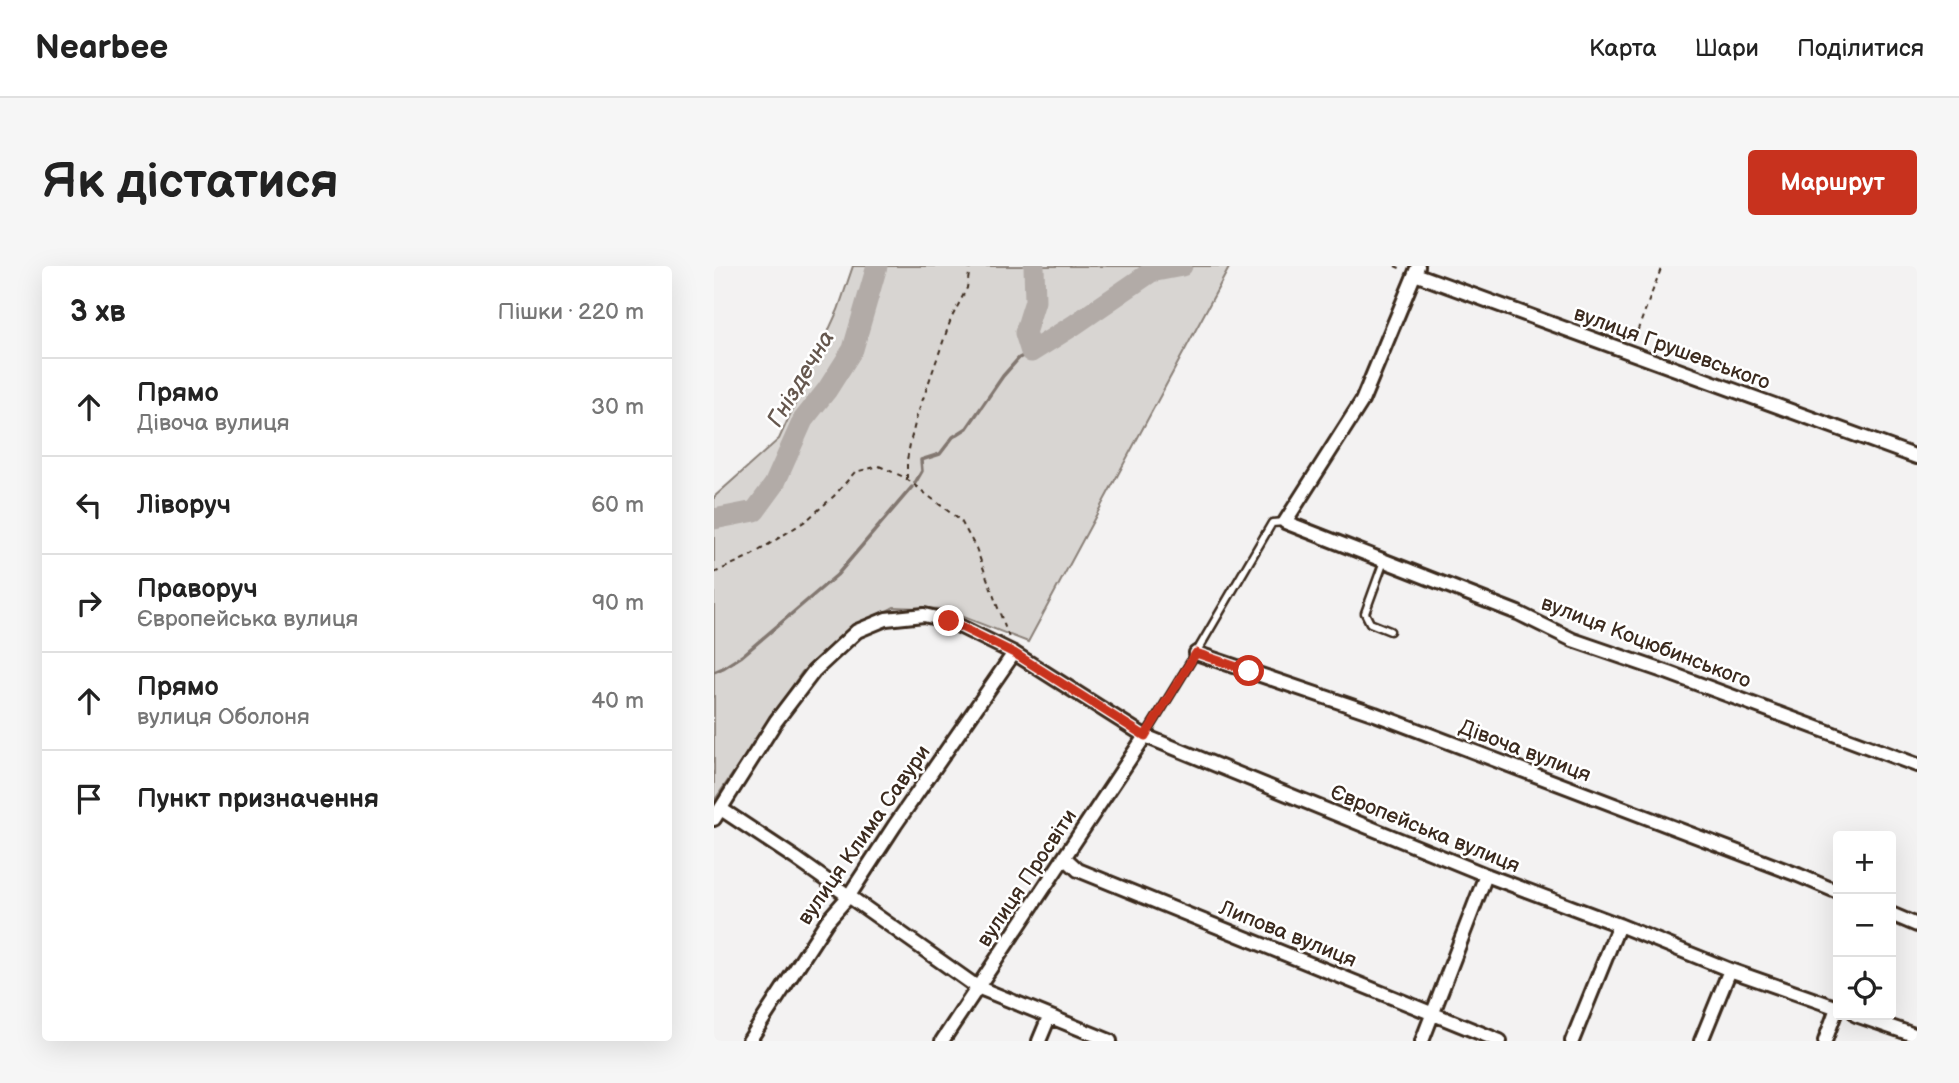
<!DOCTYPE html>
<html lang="uk">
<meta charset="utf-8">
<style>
:root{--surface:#fff;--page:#f6f6f6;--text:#222;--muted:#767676;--line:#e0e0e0;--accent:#c8321e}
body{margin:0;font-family:"Balsamiq Sans",sans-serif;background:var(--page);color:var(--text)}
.controls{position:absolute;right:21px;bottom:21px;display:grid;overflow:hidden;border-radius:7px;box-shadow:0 7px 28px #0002}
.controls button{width:63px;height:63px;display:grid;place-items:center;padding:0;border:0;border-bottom:2px solid var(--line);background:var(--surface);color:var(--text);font:35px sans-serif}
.stop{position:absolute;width:21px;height:21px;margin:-16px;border:5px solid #c8321e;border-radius:50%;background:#fff}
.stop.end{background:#c8321e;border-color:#fff;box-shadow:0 2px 7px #0008}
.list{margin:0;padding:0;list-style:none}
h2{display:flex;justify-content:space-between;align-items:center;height:91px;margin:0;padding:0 28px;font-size:30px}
h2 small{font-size:23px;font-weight:400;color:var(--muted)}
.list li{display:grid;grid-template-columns:46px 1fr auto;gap:21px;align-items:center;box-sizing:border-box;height:98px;padding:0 28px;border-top:2px solid var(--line)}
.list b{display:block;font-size:26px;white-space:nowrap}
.list p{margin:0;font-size:23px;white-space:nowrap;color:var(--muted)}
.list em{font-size:23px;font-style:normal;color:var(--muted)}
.icon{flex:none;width:38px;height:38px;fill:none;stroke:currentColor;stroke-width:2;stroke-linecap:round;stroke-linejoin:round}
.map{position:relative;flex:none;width:1203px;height:775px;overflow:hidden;border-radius:7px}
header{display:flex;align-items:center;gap:42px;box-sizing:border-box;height:98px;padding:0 35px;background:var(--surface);border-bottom:2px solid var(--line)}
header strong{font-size:33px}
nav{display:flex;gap:38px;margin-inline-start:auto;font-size:24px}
.intro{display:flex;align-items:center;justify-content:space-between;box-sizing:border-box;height:168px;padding:0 42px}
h1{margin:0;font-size:49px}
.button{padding:18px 32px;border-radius:7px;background:var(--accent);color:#fff;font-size:24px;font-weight:700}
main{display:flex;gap:42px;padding:0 42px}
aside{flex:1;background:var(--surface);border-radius:7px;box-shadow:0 7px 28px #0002}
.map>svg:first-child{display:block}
.green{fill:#d8d5d2;stroke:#8a8078;stroke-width:2}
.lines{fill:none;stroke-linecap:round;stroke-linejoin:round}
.stream{stroke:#827770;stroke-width:3.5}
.river{stroke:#b2aba7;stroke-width:21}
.lane-casing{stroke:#3b2a1e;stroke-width:11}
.street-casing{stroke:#3b2a1e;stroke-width:18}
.path{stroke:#3b2a1e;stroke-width:2;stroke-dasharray:5 5;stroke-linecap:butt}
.lane{stroke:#fff;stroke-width:6}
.street{stroke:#fff;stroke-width:12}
.route{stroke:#c8321e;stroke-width:9}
.labels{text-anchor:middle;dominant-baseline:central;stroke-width:5;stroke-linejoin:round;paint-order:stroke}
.street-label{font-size:21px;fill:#3b2a1e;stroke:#fff}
.water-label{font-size:23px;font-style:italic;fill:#65574e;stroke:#fff}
</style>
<header>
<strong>Nearbee</strong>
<nav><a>Карта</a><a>Шари</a><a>Поділитися</a></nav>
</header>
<div class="intro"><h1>Як дістатися</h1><a class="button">Маршрут</a></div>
<main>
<aside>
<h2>3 хв<small>Пішки · 220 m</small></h2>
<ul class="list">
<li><svg class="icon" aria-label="ahead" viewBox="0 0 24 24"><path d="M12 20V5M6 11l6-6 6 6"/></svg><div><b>Прямо</b><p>Дівоча вулиця</p></div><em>30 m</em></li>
<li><svg class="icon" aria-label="left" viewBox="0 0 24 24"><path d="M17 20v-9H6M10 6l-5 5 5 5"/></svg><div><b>Ліворуч</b></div><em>60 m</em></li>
<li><svg class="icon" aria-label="right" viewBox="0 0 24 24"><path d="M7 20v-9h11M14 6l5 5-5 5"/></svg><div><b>Праворуч</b><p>Європейська вулиця</p></div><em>90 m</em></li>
<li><svg class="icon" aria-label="ahead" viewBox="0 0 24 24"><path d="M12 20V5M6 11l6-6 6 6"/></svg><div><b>Прямо</b><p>вулиця Оболоня</p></div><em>40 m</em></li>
<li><svg class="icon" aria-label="arrive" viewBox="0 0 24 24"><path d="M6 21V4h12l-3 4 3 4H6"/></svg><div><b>Пункт призначення</b></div></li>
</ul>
</aside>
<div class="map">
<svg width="1203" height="775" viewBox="0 0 1203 775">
<rect width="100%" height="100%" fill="#f3f2f2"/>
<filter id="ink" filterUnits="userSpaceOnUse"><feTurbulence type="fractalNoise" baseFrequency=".0143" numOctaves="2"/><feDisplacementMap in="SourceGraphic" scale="14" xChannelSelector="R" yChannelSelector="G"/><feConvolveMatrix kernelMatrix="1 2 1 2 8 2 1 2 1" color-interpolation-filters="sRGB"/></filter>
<g filter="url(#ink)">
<path class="green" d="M 139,0 L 516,0 L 314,376 L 229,343 L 180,341 L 129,368 L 88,406 L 0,535 L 0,231 L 65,173 L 124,44 Z"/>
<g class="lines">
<path class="stream" d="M 201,217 L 208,205 L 207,194 L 226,188 L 239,171 L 253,162 L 289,110 L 305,92 L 317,86
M 0,406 L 9,402 L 28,390 L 123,309 L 198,221"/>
<path class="river" d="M 320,0 L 321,35 L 311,67 L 317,86 L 360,59 L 437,6 L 468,0
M 0,253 L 41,245 L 60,219 L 89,154 L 113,124 L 139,83 L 163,0"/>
<defs>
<path id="lane" d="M 670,295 L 651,347 L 656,357 L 676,365
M 431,470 L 482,387 L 558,257 L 571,256"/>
<path id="street" d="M 704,0 L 648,135 L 571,256 L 804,347 L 859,374 L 955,407 L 1203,499
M 701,8 L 1203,191
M 482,387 L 661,448 L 1084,609 L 1124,626
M 7,543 L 81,592 L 263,721 L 396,775
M 0,553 L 62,455 L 100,405 L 143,365 L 172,353 L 210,349 L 235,355 L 300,387 L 431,470 L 772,609 L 905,659 L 1016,704 L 1124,742
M 351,592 L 364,604 L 786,775
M 1177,648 L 1203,659
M 1142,749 L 1203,770
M 35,775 L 113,655 L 134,631 L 181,559 L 300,387
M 228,775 L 431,470
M 325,775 L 335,751
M 708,775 L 772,609
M 858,775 L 905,659
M 987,775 L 1016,704
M 1111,775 L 1123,742"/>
</defs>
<use href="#lane" class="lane-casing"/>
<use href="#street" class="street-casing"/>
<path class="path" d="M 681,0 L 690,4
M 920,74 L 948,0
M 193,213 L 193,194 L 197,173 L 203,150 L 237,53 L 253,22 L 256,0
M 0,307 L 38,289 L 93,254 L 120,230 L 141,206 L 165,200 L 190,211 L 247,255 L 262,282 L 295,372"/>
<use href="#lane" class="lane"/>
<use href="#street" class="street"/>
</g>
</g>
<g class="lines" filter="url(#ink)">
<path class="route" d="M 235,355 L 300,387 L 431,470 L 482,387 L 535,405"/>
</g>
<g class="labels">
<g class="street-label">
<text transform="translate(958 82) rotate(20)">вулиця Грушевського</text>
<text transform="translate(932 376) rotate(21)">вулиця Коцюбинського</text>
<text transform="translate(811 485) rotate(21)">Дівоча вулиця</text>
<text transform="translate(711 563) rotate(22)">Європейська вулиця</text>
<text transform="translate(150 569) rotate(-55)">вулиця Клима Савури</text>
<text transform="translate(313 612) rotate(-56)">вулиця Просвіти</text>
<text transform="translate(574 668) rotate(22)">Липова вулиця</text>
</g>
<g class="water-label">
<text transform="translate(87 113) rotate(-59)">Гніздечна</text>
</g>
</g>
</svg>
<div class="controls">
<button>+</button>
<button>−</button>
<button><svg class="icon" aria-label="locate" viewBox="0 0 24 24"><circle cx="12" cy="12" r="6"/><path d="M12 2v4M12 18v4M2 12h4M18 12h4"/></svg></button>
</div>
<div class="stop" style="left:535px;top:405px"></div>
<div class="stop end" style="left:235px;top:355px"></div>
</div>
</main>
